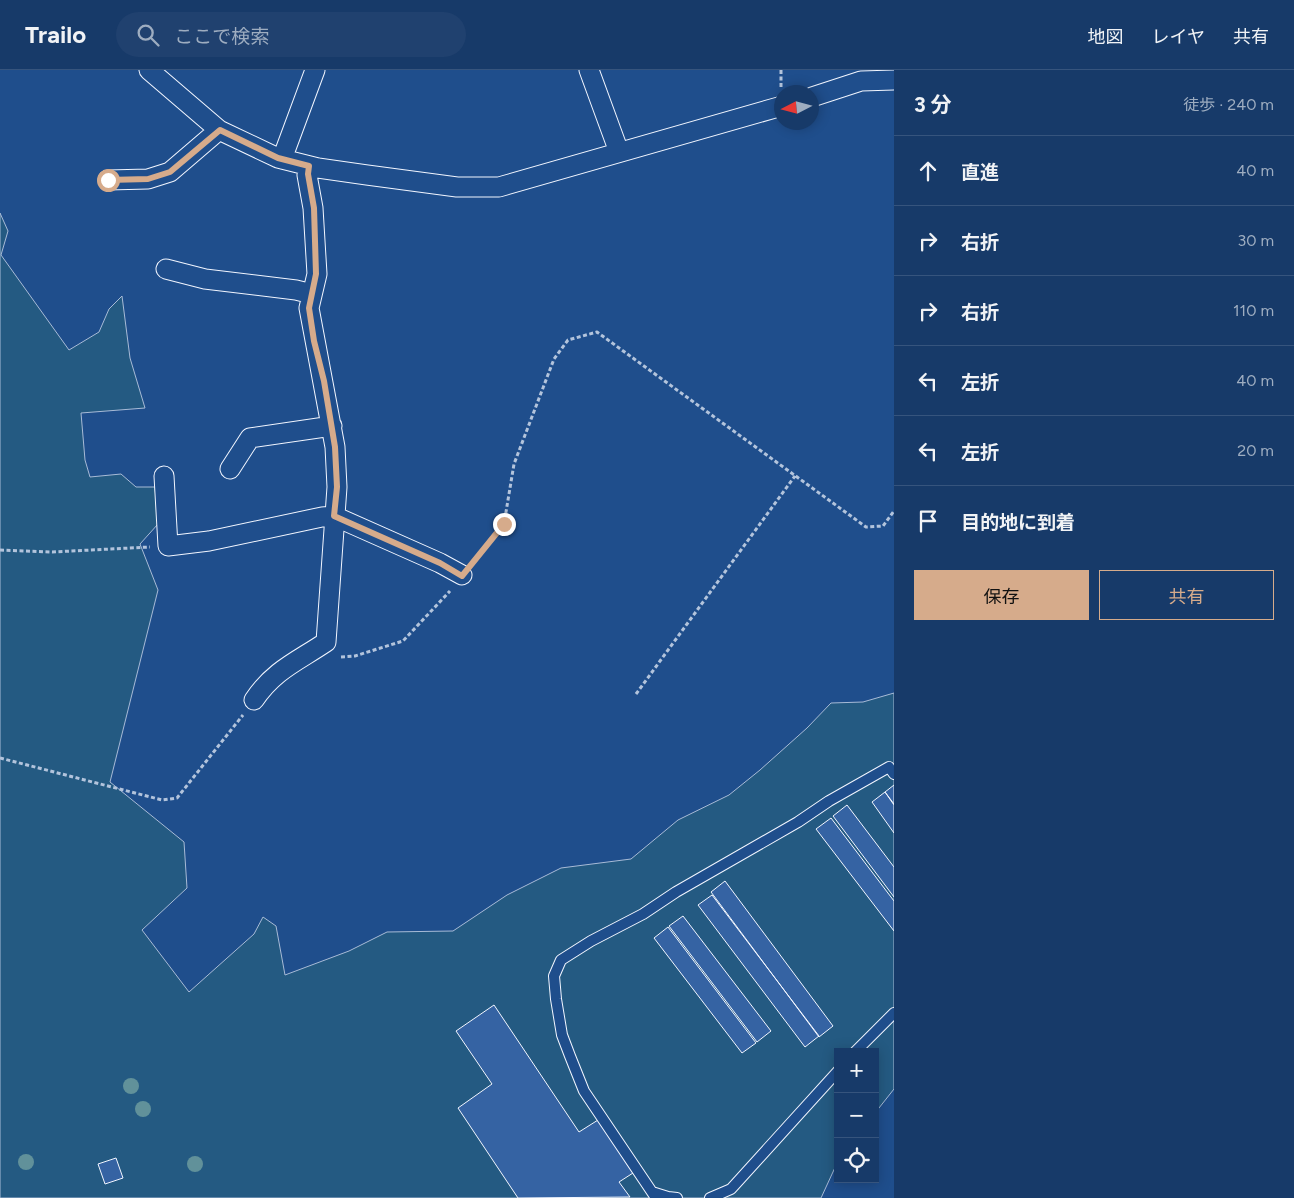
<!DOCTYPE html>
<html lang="ja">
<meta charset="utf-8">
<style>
:root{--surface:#173a69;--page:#20416f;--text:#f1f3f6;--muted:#9eadc0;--line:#36547d;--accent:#d6ab8b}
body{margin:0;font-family:Figtree,"Noto Sans JP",sans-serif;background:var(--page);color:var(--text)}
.controls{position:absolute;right:15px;bottom:15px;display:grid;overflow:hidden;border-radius:0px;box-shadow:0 2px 12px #0003}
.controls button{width:45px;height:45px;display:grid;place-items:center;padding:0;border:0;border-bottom:1px solid var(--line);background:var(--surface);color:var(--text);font:25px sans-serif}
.compass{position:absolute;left:774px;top:15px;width:45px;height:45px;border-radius:50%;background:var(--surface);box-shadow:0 2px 12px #0003;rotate:264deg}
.stop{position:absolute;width:15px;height:15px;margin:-11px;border:4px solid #d6ab8b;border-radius:50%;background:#fff}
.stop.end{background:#d6ab8b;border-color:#fff;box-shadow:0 1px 5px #0008}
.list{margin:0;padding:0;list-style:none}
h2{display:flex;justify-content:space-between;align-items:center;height:65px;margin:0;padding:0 20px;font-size:21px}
h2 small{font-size:16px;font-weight:400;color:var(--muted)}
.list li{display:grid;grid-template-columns:32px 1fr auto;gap:15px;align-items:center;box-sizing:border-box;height:70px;padding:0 20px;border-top:1px solid var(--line)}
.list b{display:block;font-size:19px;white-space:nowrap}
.list em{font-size:16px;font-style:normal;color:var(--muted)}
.actions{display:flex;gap:10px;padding:15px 20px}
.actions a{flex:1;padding:11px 0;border:1px solid var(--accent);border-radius:0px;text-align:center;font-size:18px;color:var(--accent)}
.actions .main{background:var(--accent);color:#111}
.icon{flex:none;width:28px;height:28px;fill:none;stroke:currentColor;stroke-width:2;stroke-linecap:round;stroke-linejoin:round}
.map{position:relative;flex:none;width:894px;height:1128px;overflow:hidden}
header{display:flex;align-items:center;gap:30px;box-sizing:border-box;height:70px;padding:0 25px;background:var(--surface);border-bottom:1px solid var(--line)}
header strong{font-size:24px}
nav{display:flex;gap:28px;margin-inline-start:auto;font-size:18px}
.search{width:350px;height:45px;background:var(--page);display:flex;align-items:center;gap:12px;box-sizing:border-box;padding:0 18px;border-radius:28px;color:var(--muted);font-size:19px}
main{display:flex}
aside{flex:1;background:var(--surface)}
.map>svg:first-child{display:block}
.green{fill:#245a82;stroke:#a8bbd7}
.building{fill:#3563a3;stroke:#f2f6ff}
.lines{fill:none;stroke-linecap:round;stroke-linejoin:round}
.lane-casing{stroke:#f2f6ff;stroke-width:12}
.street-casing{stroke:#f2f6ff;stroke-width:21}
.path{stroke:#b3c4dc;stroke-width:3;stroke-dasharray:4 2.5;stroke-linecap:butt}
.lane{stroke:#1f4e8c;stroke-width:10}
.street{stroke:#1f4e8c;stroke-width:19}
.tree{fill:#61919a}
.route{stroke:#d6ab8b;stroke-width:6}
</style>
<header>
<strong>Trailo</strong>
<div class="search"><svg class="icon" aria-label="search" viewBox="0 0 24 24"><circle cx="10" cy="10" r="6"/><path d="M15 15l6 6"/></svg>ここで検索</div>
<nav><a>地図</a><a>レイヤ</a><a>共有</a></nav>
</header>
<main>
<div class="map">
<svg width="894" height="1128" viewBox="0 0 894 1128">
<rect width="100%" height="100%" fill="#1f4e8c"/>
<path class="green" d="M 0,143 L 8,161 L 1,185 L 69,280 L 99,262 L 109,239 L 122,226 L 130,288 L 145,338 L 81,343 L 85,390 L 90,407 L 121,404 L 136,417 L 155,417 L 158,454 L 140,474 L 158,520 L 110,712 L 184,772 L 187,818 L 142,860 L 189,922 L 254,864 L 263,847 L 276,856 L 285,905 L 349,881 L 387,862 L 453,861 L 507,825 L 561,798 L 631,789 L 678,750 L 729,725 L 760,700 L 807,658 L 831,633 L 863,632 L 894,623 L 894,1019 L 875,1043 L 875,982 L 838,982 L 838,1091 L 821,1128 L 0,1128 Z"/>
<path class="building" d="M 894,715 L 894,734 L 885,722 Z
M 885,722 L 894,735 L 894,763 L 872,732 Z
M 847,735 L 894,797 L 894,827 L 833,746 Z
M 831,748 L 894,831 L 894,861 L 816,759 Z
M 725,811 L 833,956 L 819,967 L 711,822 Z
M 712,825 L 819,966 L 805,977 L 698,835 Z
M 683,846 L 771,961 L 757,972 L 669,856 Z
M 668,857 L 756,973 L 742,983 L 654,868 Z
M 494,935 L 579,1062 L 598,1050 L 633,1103 L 619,1112 L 630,1127 L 518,1128 L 458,1038 L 492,1014 L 456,961 Z
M 116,1088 L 123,1108 L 105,1114 L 98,1094 Z"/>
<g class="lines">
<defs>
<path id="lane" d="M 855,982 L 894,943
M 652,1122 L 668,1127 L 677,1128
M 656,1128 L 584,1021 L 570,986 L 562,965 L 556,929 L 554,906 L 561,890 L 591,871 L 643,844 L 676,822 L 798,752 L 829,731 L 889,697 L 894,704
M 710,1128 L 731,1119 L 838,1001"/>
<path id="street" d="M 149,0 L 219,60 L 278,88 L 318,98 L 367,105 L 457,117 L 499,117 L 782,36
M 589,0 L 619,82
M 812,27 L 861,11 L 894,10
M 282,89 L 315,0
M 108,110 L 148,109 L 170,102 L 219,60
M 166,199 L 205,209 L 296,220 L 312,224
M 230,399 L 250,368 L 332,356
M 164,406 L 168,476 L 209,471 L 322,447 L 334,446 L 440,493 L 462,505
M 254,630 C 274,600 298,591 326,572 L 337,417 L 335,377 L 309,238 L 317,204 L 313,138 L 307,105 L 309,96"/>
</defs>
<use href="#lane" class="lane-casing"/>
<use href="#street" class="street-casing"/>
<path class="path" d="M 781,17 L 781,0
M 0,480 L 52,482 L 150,477
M 474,491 L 504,454 L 514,394 L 554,289 L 568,270 L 597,262 L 866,457 L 883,456 L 894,441
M 341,587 L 355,586 L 403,571 L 450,521
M 636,624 L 795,406
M 0,688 L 162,730 L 177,728 L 243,645"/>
<use href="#lane" class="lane"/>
<use href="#street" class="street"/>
</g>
<g class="tree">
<circle cx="131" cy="1016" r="8"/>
<circle cx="143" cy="1039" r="8"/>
<circle cx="26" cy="1092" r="8"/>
<circle cx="195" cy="1094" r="8"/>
</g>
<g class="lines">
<path class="route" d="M 108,110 L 148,109 L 170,102 L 220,60 L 278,88 L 309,96 L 308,104 L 314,138 L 316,204 L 309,238 L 314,271 L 324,311 L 335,377 L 337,417 L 334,446 L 440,493 L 462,506 L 504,454"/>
</g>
</svg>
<div class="controls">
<button>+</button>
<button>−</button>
<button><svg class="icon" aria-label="locate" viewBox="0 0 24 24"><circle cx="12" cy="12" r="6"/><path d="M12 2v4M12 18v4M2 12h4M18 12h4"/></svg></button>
</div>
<svg class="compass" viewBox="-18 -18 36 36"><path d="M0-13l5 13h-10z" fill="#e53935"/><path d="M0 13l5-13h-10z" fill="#9eadc0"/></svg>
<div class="stop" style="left:108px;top:110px"></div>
<div class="stop end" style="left:504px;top:454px"></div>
</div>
<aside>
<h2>3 分<small>徒歩 · 240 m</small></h2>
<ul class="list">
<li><svg class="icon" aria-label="ahead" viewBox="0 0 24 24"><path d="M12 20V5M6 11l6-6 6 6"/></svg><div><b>直進</b></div><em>40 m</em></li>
<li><svg class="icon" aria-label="right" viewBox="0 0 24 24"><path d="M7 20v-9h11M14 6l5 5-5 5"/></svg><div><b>右折</b></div><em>30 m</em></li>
<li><svg class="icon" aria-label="right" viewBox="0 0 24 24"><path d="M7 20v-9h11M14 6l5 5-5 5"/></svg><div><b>右折</b></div><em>110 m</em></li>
<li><svg class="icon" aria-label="left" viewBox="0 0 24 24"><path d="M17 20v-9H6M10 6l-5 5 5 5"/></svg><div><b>左折</b></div><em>40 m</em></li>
<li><svg class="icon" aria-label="left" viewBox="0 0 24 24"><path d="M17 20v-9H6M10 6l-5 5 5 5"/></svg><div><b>左折</b></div><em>20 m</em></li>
<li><svg class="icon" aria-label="arrive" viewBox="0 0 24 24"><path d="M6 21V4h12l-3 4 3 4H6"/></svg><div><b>目的地に到着</b></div></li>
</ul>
<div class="actions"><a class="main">保存</a><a>共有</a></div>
</aside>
</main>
